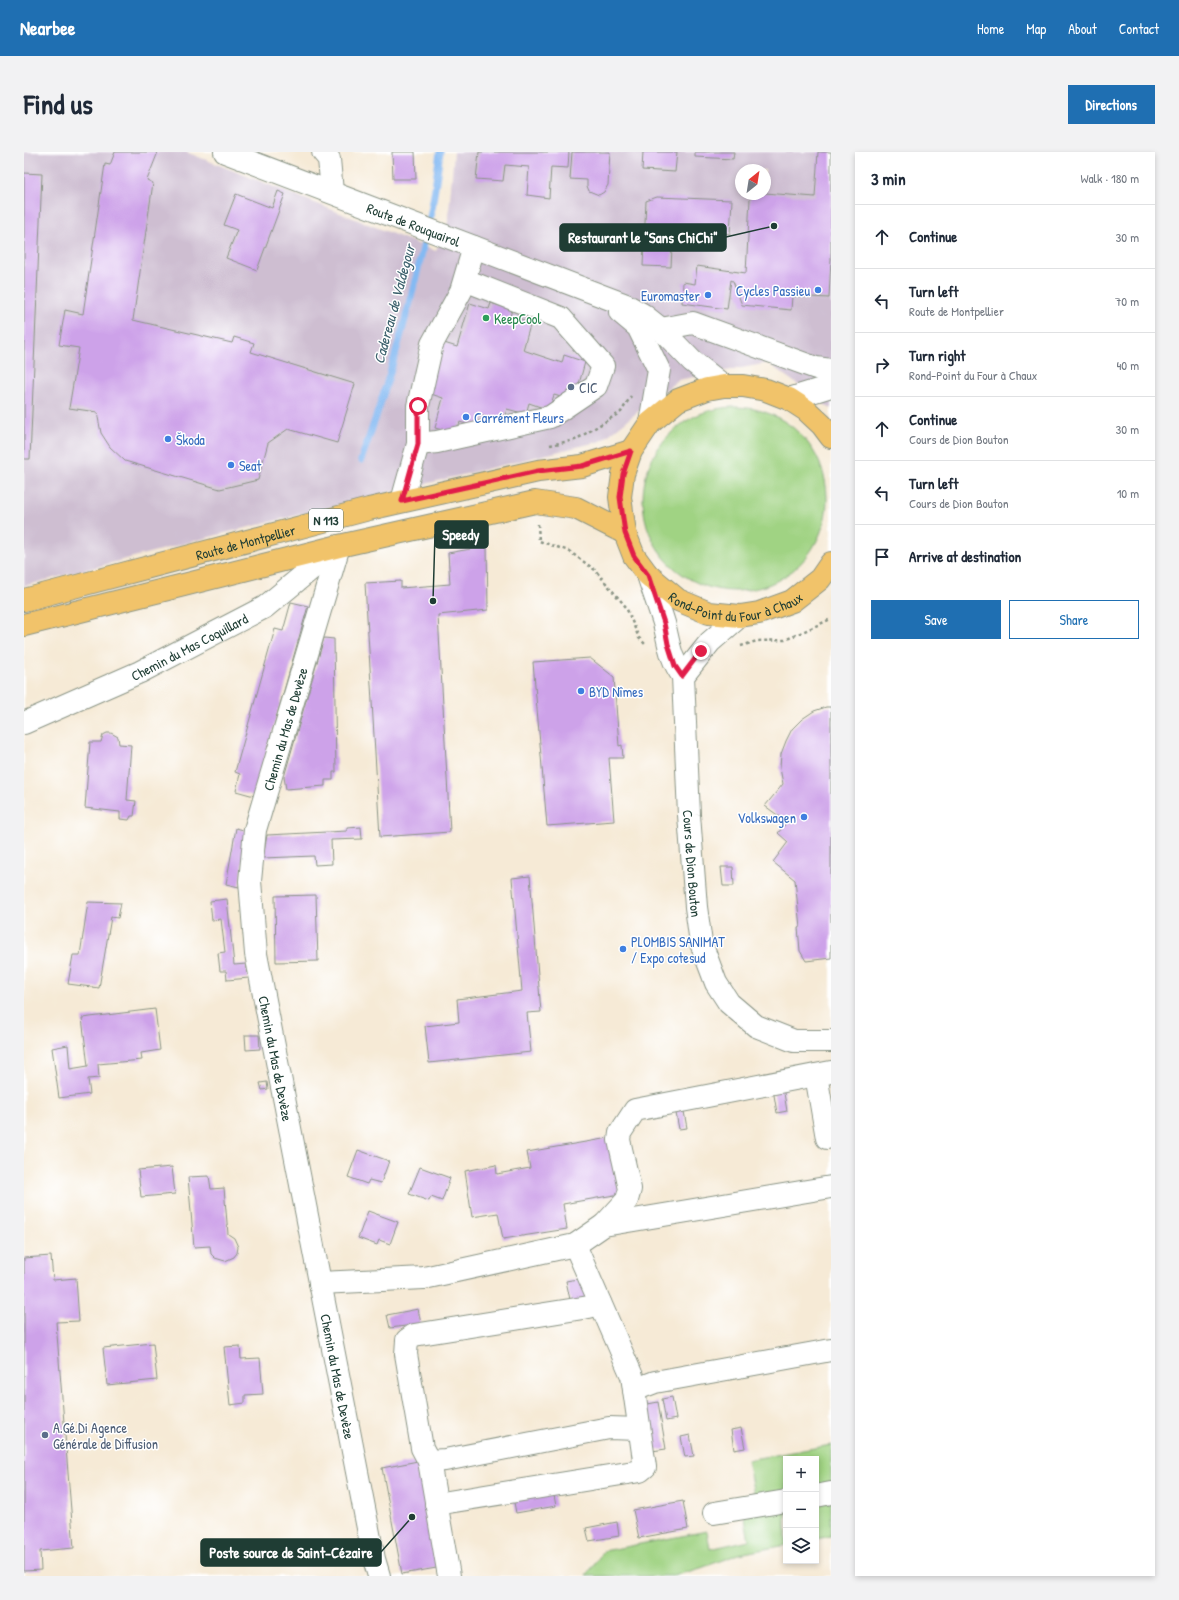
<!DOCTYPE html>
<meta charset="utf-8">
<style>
:root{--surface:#fff;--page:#f2f2f3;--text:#1f2937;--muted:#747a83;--line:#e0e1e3;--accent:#1f6fb2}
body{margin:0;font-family:"Patrick Hand",sans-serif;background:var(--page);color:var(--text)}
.controls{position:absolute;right:12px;bottom:12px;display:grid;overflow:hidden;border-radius:0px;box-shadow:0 2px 6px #0003}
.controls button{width:36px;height:36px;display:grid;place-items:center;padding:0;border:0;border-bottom:1px solid var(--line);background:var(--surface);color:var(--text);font:20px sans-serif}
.compass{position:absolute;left:711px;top:12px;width:36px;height:36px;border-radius:50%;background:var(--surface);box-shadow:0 2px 6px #0003;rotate:30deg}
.stop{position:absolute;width:12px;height:12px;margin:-9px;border:3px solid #e11d48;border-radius:50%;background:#fff}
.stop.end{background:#e11d48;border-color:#fff;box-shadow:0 1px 4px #0008}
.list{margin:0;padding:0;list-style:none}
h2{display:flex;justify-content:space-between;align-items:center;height:52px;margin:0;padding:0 16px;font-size:17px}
h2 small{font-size:13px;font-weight:400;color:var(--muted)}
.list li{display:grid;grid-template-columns:26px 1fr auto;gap:12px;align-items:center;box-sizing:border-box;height:64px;padding:0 16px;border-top:1px solid var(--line)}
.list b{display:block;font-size:15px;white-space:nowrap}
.list p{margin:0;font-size:13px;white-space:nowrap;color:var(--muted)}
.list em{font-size:13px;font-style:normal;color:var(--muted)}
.actions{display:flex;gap:8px;padding:12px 16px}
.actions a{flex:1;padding:9px 0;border:1px solid var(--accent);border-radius:0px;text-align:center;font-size:14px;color:var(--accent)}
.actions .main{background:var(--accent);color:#fff}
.icon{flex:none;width:22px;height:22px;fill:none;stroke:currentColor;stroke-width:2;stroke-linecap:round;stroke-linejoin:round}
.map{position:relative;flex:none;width:807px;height:1424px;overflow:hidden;border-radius:0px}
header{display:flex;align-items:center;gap:24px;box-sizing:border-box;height:56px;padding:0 20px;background:var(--accent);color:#fff}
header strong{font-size:19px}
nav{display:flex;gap:22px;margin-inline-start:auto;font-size:14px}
.intro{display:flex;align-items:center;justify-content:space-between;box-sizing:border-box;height:96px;padding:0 24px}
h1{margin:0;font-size:28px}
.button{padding:10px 18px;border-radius:0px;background:var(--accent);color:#fff;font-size:14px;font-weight:700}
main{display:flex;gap:24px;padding:0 24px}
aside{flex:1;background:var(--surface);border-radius:0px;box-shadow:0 2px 6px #0003}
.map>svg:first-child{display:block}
.industrial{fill:#cebed1;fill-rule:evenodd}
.green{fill:#a0d383;stroke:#60885c}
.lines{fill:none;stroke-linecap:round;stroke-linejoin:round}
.stream{stroke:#84baf3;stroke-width:7}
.building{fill:#cda2e9}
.minor-casing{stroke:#8a9485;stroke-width:24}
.major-casing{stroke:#8a9485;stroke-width:24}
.path{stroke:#8a9485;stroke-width:2.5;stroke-dasharray:3 3;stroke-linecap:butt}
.minor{stroke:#fff;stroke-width:22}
.major{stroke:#f1c36a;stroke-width:22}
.route{stroke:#e11d48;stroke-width:5}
.shop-dot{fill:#3f7fe0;stroke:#fff;stroke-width:1.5}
.leisure-dot{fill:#2e9e5b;stroke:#fff;stroke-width:1.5}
.service-dot{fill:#5c6f8a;stroke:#fff;stroke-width:1.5}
.labels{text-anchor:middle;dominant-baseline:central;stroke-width:3;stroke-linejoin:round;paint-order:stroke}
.shield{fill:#fff;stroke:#627771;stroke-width:1}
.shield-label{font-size:13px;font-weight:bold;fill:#1f3d34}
.street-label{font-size:14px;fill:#1f3d34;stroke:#fff}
.shop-label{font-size:14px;fill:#366cbe;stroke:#fff;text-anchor:start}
.leisure-label{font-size:14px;fill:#27864d;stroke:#fff;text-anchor:start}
.service-label{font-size:14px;fill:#4e5e75;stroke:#fff;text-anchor:start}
.water-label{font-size:15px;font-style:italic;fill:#3d626d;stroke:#fff}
.leader{fill:none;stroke:#1f3d34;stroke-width:1.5}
.callout-dot{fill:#1f3d34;stroke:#fff;stroke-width:1.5}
.callout{fill:#1f3d34;stroke:#1f3d34;stroke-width:1.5}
.callout-label{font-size:15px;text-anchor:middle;font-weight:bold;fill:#fff}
</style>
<header>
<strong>Nearbee</strong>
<nav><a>Home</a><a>Map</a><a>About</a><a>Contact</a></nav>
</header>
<div class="intro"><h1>Find us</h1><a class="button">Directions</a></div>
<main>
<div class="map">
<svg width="807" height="1424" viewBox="0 0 807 1424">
<rect width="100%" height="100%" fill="#fff"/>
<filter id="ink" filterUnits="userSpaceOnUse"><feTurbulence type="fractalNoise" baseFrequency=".025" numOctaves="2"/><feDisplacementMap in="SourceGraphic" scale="8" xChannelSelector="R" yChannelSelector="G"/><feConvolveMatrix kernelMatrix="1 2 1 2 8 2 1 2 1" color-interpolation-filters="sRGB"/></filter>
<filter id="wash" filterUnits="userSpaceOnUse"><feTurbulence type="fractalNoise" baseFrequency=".012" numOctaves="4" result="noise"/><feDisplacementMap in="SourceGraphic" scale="16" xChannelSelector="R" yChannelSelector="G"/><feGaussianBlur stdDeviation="0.9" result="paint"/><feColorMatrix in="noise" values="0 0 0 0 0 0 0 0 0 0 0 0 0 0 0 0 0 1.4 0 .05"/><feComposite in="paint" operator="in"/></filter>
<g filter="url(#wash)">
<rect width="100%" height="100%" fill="#f6ead6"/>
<path class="industrial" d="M 0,0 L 162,0 L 412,99 L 424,70 L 430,0 L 807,0 L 807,257 L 744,211 L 654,228 L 577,289 L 197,382 L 0,434 ZM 717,18 L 741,18 L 741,42 L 717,42 Z"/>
<path class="green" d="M619 347a92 92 0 1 1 184 0a92 92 0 1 1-184 0Z
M 807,1293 L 807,1335 L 792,1337 L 792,1307 L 762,1307 L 762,1342 L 731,1347 L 723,1308 Z
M 807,1349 L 807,1384 L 792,1387 L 792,1351 Z
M 762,1356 L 762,1393 L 715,1402 L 677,1416 L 649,1424 L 562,1424 L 580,1399 L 683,1379 L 686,1397 L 725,1388 L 720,1362 Z"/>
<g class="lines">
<path class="stream" d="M 337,308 C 366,228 389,144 407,60 C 411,40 413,20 416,0"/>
</g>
<g id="blocks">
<path class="building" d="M 91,0 L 134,0 L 123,28 L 129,31 L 109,168 L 208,191 L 210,185 L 230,191 L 227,200 L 331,232 L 313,291 L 264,277 L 244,291 L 234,328 L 196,337 L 101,309 L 86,295 L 77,281 L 73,260 L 45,256 L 55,196 L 35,193 L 41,158 L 59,162 L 81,12 L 86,13 Z
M 368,0 L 391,0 L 392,27 L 369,27 Z
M 455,0 L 545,0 L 544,16 L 527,15 L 525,46 L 503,43 L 505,15 L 481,13 L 479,29 L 452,27 Z
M 548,0 L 586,0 L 584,33 L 580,40 L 575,43 L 565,39 L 563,34 L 563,28 L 546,27 Z
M 619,0 L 653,0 L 651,20 L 618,18 Z
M 671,0 L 710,0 L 709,7 L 671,5 Z
M 794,0 L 807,0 L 807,107 L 805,146 L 768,144 L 767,158 L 718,153 L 709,129 L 707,128 L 703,157 L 658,151 L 659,130 L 671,132 L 673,114 L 722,121 L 726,47 L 731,42 L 741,41 L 791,45 Z
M 0,21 L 18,22 L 6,307 L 0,307 Z
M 254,39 L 261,42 L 233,118 L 202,106 L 213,78 L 200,73 L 212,42 L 248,56 Z
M 633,45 L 708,48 L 706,82 L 682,79 L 681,98 L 648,95 L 647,115 L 619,114 L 622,49 Z
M 446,151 L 465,157 L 467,151 L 488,158 L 486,164 L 507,170 L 499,198 L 538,211 L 540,203 L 561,210 L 552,243 L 544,247 L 530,243 L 525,258 L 505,251 L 502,262 L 483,257 L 479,270 L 459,264 L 455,276 L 436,270 L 432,282 L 411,276 L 419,246 L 404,241 L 417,190 L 433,195 Z
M 463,394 L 464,458 L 414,463 L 426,680 L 356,685 L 341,431 L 377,429 L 377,436 L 426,432 L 424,401 Z
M 267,450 L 284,454 L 230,644 L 212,639 L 216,622 L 211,620 L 251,477 L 259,479 Z
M 300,486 L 310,487 L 312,620 L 309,620 L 309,628 L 301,628 L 301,634 L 262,637 L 260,625 Z
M 566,506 L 590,525 L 595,594 L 598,593 L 599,606 L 585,606 L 590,669 L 523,674 L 509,510 Z
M 802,555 L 807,555 L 807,806 L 782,809 L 776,799 L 774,775 L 776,775 L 771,728 L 749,710 L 764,690 L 754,681 L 763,670 L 741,654 L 759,632 L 756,616 L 757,602 L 762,589 L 768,577 L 778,567 L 790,559 Z
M 83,581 L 87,581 L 94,585 L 95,592 L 107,593 L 103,648 L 112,649 L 110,664 L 107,664 L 105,668 L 96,667 L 96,660 L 61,656 L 66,590 L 77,590 L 79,583 Z
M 337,675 L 338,687 L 307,688 L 308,712 L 291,713 L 290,704 L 239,706 L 243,683 L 323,679 L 323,676 Z
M 212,676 L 223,679 L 215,735 L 202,732 Z
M 697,715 L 709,715 L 710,734 L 699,734 Z
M 506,724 L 517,860 L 503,861 L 507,900 L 405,911 L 401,874 L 435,870 L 433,847 L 498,839 L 488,726 Z
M 292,743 L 294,809 L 252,810 L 251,744 Z
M 203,747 L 210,813 L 222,812 L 225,826 L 203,828 L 202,819 L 196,819 L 194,801 L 201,800 L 197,767 L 188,768 L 186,749 Z
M 64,750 L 97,751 L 94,766 L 87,765 L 75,836 L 44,832 L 49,803 L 56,803 Z
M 131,857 L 136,898 L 117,901 L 118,908 L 74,912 L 75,926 L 64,927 L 66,942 L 35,946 L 28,896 L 44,893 L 46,917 L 64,914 L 58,866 Z
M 221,883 L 235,883 L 236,897 L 222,898 Z
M 243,930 L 244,937 L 238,938 L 236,931 Z
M 759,935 L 763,959 L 753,961 L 749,937 Z
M 659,954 L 663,976 L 655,977 L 651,956 Z
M 585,986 L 596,1042 L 539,1052 L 543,1077 L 479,1087 L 474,1061 L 448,1065 L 441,1019 L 472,1013 L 473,1022 L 506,1016 L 503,1000 Z
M 334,998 L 365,1009 L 357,1031 L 345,1028 L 343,1032 L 324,1025 Z
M 148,1015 L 151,1042 L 117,1045 L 114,1018 Z
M 396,1015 L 426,1026 L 418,1049 L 407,1045 L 405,1049 L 385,1042 Z
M 185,1024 L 187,1037 L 200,1036 L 204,1082 L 210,1086 L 214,1095 L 213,1101 L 210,1105 L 201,1109 L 191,1106 L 187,1102 L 186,1094 L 170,1095 L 164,1025 Z
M 344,1059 L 374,1070 L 366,1092 L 355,1088 L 353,1093 L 334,1086 Z
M 27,1104 L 29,1128 L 52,1126 L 55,1169 L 32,1170 L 50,1396 L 16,1399 L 17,1418 L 0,1419 L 0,1106 Z
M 559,1126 L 564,1149 L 547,1152 L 542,1129 Z
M 394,1157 L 397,1172 L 366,1176 L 363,1163 Z
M 129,1191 L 133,1228 L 83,1233 L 79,1196 Z
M 216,1194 L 217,1207 L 236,1206 L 239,1242 L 221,1243 L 221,1251 L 206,1253 L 200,1195 Z
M 648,1245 L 652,1267 L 642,1269 L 638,1247 Z
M 634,1250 L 642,1297 L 628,1299 L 619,1253 Z
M 717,1276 L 721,1296 L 710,1298 L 707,1278 Z
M 666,1283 L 670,1304 L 661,1305 L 657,1285 Z
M 399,1308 L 418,1415 L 378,1422 L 358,1316 Z
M 529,1338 L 532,1354 L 492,1361 L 489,1345 Z
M 659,1349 L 664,1377 L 615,1386 L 609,1358 Z
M 593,1370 L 595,1384 L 565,1389 L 562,1376 Z"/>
</g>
</g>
<g filter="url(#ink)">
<use href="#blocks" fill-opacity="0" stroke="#8a9485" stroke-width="1"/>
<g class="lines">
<defs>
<g id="minor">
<path id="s1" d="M 201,0 L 602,153 L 618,162 L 637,177 L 668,209 L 700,234"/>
<path d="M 299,0 L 305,7 L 308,40"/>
<path d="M 596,160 L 614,175 L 635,218 L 626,271"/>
<path d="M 637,177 L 669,171 L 792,216 L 807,218"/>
<path d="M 765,247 L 807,234"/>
<path d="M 394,292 L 413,290 L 526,265 L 572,234 L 579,214 L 537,166 L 441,128"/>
<path d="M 378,349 L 394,292 L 394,254 L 408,192 L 437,139 L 450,95"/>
<path id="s2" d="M 315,394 L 231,678 L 226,729 L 232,802 L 350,1407 L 355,1424"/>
<path id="s3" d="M 624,423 C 629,439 635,455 640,471 C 645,491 646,507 659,524 L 665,663 L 672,755 L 677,791 L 692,831 L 705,851 L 732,874 L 770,889 L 807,889"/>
<path d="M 659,524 L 686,490 L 716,464"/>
<path id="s4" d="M 0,571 L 116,520 L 241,455 L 315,394"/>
<path d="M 792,923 L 803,986"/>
<path d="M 580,1073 L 603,1048 L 606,1037 L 595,988 L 596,981 L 611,958 L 807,920"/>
<path d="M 296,1131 L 400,1126 L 551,1093 L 580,1073 L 807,1035"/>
<path d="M 610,1238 L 631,1230 L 807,1198"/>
<path d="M 405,1309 L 421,1308 L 585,1276 L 615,1277"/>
<path d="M 792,1344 L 807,1341"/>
<path d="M 412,1352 L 616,1319 L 621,1315 L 608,1224 L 551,1093"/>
<path d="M 690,1361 L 762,1349"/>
<path d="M 425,1424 L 405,1309 L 398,1296 L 382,1202 L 383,1188 L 390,1183 L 565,1155 L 576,1151"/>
</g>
<g id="major">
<path id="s5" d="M 807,285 L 798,273 L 782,258 L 765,247 L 742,238 L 719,234 L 700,234 L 683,237 L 654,248 L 626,271 L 607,299 L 599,322 L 596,345 L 601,381 L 610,404 L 624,423 L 654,448 L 685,461 L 716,464 L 735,461 L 768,449 L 796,427 L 807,411"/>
<path id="s6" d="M 0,448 L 345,357 L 514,319 L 558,314 L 607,299"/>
<path d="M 0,473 L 315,394 L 511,350 L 552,356 L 601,381"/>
</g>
</defs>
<use href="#minor" class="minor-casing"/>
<use href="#major" class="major-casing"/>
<path class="path" d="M 526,293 L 551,288 L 597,260 L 607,244
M 514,372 L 515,389 L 545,399 L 571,418 L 602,455 L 615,486 L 621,492
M 717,494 L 733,489 L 761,488 L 807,467"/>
<use href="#minor" class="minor"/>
<use href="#major" class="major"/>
</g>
</g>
<g class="lines" filter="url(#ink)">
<path class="route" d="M 394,254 L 394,292 L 378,349 L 514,319 L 558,314 L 607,299 L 599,322 L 596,345 L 601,381 L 610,404 L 624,423 L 640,471 L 644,492 L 651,514 L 658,524 L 677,499"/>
</g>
<g class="shop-dot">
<circle cx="794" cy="138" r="4"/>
<circle cx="684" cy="143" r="4"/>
<circle cx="442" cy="265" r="4"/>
<circle cx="144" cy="287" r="4"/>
<circle cx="207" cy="313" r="4"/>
<circle cx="557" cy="539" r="4"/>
<circle cx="780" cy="665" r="4"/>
<circle cx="599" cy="797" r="4"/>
</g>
<circle class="leisure-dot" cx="462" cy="166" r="4"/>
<g class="service-dot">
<circle cx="547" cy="235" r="4"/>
<circle cx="21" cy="1283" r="4"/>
</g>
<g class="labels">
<rect class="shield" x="285" y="357" width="34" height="22" rx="3"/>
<g class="shield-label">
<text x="302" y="368">N 113</text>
</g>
<g class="street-label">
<text stroke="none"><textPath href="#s1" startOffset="202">Route de Rouquairol</textPath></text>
<text stroke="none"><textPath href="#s6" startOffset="229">Route de Montpellier</textPath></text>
<text stroke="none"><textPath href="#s5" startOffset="474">Rond-Point du Four à Chaux</textPath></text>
<text stroke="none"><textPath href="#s4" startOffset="182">Chemin du Mas Coquillard</textPath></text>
<text transform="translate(261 577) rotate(-74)">Chemin du Mas de Devèze</text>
<text stroke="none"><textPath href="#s3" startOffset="295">Cours de Dion Bouton</textPath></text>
<text stroke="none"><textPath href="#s2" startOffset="527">Chemin du Mas de Devèze</textPath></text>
<text stroke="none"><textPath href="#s2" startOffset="851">Chemin du Mas de Devèze</textPath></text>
</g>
<g class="shop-label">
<text x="786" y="138" text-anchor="end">Cycles Passieu</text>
<text x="676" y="143" text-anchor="end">Euromaster</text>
<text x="450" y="265">Carrément Fleurs</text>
<text x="152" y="287">Škoda</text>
<text x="215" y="313">Seat</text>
<text x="565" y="539">BYD Nîmes</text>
<text x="772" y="665" text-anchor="end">Volkswagen</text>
<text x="607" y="789">PLOMBIS SANIMAT<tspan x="607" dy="16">/ Expo cotesud</tspan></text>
</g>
<g class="leisure-label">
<text x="470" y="166">KeepCool</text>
</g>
<g class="service-label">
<text x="555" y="235">CIC</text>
<text x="29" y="1275">A.Gé.Di Agence<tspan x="29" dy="16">Générale de Diffusion</tspan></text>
</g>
<g class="water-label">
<text transform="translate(370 152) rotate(-75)">Cadereau de Valdegour</text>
</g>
</g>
<path class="leader" d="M750 74L702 85M409 449L411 382M388 1365L357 1400"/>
<g class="callout-dot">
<circle cx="750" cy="74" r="4"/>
<circle cx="409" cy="449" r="4"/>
<circle cx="388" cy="1365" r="4"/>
</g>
<g class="callout">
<rect x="536" y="72" width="166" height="27" rx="4"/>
<rect x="411" y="369" width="53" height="27" rx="4"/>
<rect x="177" y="1387" width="180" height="27" rx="4"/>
</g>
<g class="callout-label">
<text x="619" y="91">Restaurant le "Sans ChiChi"</text>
<text x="437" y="388">Speedy</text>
<text x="267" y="1406">Poste source de Saint-Cézaire</text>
</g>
</svg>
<div class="controls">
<button>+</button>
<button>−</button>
<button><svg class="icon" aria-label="layers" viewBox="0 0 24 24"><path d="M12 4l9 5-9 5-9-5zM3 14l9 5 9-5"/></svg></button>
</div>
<svg class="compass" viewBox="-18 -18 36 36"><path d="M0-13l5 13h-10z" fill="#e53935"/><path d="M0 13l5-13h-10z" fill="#747a83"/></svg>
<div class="stop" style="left:394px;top:254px"></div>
<div class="stop end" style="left:677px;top:499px"></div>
</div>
<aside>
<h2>3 min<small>Walk · 180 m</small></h2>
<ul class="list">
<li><svg class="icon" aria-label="ahead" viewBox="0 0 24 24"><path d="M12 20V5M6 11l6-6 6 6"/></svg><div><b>Continue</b></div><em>30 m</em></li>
<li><svg class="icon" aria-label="left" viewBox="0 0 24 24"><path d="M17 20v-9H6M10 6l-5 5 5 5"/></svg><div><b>Turn left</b><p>Route de Montpellier</p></div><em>70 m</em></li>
<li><svg class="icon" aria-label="right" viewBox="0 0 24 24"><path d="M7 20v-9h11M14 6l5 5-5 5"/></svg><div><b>Turn right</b><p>Rond-Point du Four à Chaux</p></div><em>40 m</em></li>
<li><svg class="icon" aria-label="ahead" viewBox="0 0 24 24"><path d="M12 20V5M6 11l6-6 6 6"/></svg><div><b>Continue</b><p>Cours de Dion Bouton</p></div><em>30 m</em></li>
<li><svg class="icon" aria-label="left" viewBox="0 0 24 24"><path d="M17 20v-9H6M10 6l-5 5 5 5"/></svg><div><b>Turn left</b><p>Cours de Dion Bouton</p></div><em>10 m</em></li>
<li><svg class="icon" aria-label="arrive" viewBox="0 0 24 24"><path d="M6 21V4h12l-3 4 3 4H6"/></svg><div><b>Arrive at destination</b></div></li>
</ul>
<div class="actions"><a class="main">Save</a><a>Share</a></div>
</aside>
</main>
